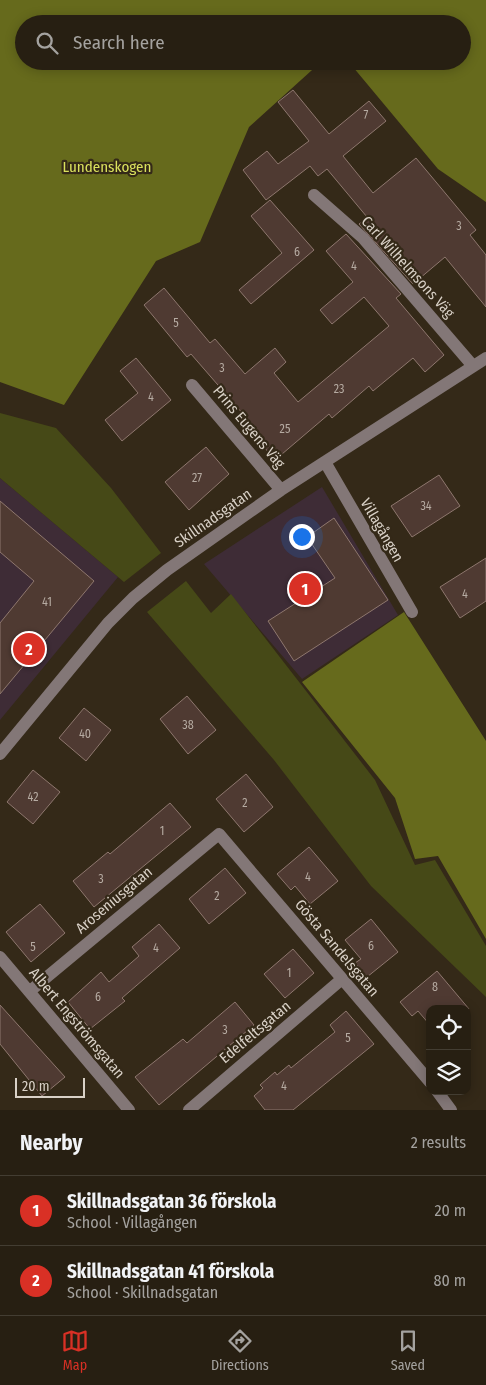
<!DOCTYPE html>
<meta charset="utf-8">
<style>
:root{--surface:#271f12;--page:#2f271b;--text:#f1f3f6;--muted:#a4a29f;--line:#433d32;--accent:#d93025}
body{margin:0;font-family:"Fira Sans Condensed",sans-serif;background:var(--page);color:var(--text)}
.controls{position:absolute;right:15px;bottom:15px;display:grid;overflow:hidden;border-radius:10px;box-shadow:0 2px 12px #0003}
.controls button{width:45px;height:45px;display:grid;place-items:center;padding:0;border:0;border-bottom:1px solid var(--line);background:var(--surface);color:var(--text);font:25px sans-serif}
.scale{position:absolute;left:15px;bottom:12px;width:70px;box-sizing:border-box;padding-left:5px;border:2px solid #d9d1c7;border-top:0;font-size:14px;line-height:18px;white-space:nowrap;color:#d9d1c7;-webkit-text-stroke:4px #342918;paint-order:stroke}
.you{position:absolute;left:301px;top:536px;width:18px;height:18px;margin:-12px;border:4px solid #fff;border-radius:50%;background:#1a73e8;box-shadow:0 0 0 8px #1a73e833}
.badge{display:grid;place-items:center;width:32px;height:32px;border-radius:50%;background:var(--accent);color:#fff;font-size:16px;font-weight:700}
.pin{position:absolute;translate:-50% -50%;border:2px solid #fff;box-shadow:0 1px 5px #0006}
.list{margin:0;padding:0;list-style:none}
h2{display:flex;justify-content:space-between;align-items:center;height:65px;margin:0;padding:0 20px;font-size:21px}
h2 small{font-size:16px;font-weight:400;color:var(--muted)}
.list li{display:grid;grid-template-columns:32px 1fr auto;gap:15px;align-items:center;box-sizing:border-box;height:70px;padding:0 20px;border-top:1px solid var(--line)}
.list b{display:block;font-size:19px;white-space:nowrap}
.list p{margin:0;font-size:16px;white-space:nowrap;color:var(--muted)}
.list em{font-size:16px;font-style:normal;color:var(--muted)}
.icon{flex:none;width:28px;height:28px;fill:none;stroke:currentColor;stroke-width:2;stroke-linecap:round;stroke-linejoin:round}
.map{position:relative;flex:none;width:486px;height:1110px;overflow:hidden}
.search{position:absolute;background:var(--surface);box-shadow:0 2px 12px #0003;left:15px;right:15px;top:15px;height:55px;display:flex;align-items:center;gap:12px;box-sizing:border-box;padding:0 18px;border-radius:28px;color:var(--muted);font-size:19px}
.sheet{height:205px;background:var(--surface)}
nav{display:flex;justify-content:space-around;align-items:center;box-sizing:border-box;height:70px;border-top:1px solid var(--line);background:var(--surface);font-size:14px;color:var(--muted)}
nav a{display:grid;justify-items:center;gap:2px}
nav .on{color:var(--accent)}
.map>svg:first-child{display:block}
.education{fill:#3e2c36}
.green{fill:#464917}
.forest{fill:#666a1c}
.building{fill:#4f3a32;stroke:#8e776e}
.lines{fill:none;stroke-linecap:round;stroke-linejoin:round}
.minor{stroke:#837777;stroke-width:12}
.labels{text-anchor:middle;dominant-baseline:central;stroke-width:4.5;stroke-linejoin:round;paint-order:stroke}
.number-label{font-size:12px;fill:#b6aba2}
.park-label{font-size:15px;fill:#dae15d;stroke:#342918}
.street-label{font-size:15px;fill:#d9d1c7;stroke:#342918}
</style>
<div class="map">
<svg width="486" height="1110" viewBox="0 0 486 1110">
<rect width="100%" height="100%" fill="#342918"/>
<path class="education" d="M 0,478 L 118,577 L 0,720 Z
M 322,487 L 398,615 L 302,679 L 204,564 Z"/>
<path class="green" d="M 0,413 L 56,428 L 111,488 L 161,553 L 124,582 L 0,478 Z
M 186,581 L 211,613 L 231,594 L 375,780 L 415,865 L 435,860 L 486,946 L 486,997 L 371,886 L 274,760 L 147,612 Z"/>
<path class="forest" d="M 0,0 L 486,0 L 486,202 L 438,169 L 348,61 L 462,61 L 462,24 L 24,24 L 24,61 L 322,61 L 249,127 L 200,242 L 156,261 L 64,405 L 0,382 Z
M 404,612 L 486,741 L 486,939 L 438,856 L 415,859 L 395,798 L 302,682 Z"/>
<path class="building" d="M 293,90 L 329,134 L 369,101 L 386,121 L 343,156 L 373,193 L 416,158 L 476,230 L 470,235 L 486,255 L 486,307 L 445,257 L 413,284 L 359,224 L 367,217 L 327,169 L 318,176 L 310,166 L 266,200 L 243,170 L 267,151 L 278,164 L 309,141 L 278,102 Z
M 270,200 L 314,250 L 251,304 L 239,290 L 282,253 L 251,216 Z
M 346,234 L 401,294 L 396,298 L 444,355 L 425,372 L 413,358 L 373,391 L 369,386 L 332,418 L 329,414 L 275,460 L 253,434 L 257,430 L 191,354 L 187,357 L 144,305 L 164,288 L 210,343 L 215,339 L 245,374 L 275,348 L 286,362 L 274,373 L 298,402 L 389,326 L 364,297 L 332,324 L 320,310 L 353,282 L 326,251 Z
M 136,358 L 171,400 L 122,441 L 105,420 L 138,393 L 120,371 Z
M 206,447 L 229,474 L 189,510 L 165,482 Z
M 439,475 L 460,506 L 412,537 L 391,506 Z
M 0,501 L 94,581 L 0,694 L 0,623 L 34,581 L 0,552 Z
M 334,518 L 388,600 L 294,661 L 268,621 L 335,578 L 307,537 Z
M 486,558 L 486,601 L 460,618 L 440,587 Z
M 187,696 L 216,730 L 188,754 L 160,719 Z
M 84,708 L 111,730 L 86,761 L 59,738 Z
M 33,770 L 60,792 L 33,824 L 7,802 Z
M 246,774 L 273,807 L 244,832 L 216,799 Z
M 170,803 L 191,827 L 94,907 L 73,881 L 108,852 L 110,854 Z
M 309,847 L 338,881 L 310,904 L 295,886 L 291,890 L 277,874 Z
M 225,868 L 246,893 L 209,924 L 189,899 Z
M 40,904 L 65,933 L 31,962 L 6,932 Z
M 371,919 L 398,952 L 367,977 L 355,963 L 361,959 L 345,940 Z
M 159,924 L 180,948 L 122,998 L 125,1001 L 90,1029 L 68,1002 L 101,972 L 109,982 L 139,956 L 132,947 Z
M 293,949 L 314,973 L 285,998 L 264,974 Z
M 437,971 L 469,1009 L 430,1009 L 430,1025 L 418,1011 L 412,1016 L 400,1002 Z
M 235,1002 L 254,1025 L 159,1105 L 135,1077 L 183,1039 L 187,1043 Z
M 0,1005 L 65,1077 L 42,1096 L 0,1044 Z
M 346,1011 L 374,1044 L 293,1110 L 265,1110 L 254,1096 L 263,1088 L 260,1085 L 275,1072 L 277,1075 L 289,1065 L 291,1068 L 335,1032 L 330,1025 Z"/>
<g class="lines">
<path class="minor" d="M 314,195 L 363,238 L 473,366
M 192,385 L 281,490
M 325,462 L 412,612
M 0,754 L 108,623 L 133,598 L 167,570 L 281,490 L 486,358
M 0,957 L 129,1110
M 30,991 L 219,834 L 430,1082
M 437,1091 L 451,1110
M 189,1110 L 342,979"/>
</g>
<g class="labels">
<g class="number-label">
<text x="366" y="115">7</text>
<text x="459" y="226">3</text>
<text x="297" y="252">6</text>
<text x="354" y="266">4</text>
<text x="176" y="323">5</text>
<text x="222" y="368">3</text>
<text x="339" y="389">23</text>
<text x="151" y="397">4</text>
<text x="285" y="429">25</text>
<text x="197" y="478">27</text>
<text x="426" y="506">34</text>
<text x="465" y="594">4</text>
<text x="47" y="602">41</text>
<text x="188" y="725">38</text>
<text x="85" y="734">40</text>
<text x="33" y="797">42</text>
<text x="245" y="803">2</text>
<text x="162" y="831">1</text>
<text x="308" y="877">4</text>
<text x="101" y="879">3</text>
<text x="217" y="896">2</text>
<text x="371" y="946">6</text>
<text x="33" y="947">5</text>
<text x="156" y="948">4</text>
<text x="289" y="973">1</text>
<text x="435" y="987">8</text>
<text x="98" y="997">6</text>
<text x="225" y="1030">3</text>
<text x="348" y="1038">5</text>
<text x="284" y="1086">4</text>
</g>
<g class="park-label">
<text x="107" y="167">Lundenskogen</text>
</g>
<g class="street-label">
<text transform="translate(408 267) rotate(48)">Carl Wilhelmsons Väg</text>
<text transform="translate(249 427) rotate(50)">Prins Eugens Väg</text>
<text transform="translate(213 518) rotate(-35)">Skillnadsgatan</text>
<text transform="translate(382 530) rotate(60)">Villagången</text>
<text transform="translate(114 900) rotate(-40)">Aroseniusgatan</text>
<text transform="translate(337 948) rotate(50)">Gösta Sandelsgatan</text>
<text transform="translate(77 1023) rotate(50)">Albert Engströmsgatan</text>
<text transform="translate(255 1032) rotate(-40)">Edelfeltsgatan</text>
</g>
</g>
</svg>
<div class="controls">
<button><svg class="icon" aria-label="locate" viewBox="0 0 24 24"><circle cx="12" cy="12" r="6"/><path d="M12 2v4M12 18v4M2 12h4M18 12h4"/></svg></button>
<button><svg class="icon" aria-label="layers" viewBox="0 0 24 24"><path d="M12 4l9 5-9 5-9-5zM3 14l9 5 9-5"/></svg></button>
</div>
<div class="scale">20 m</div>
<div class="you"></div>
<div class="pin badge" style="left:305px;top:589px">1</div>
<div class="pin badge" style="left:29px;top:649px">2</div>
<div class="search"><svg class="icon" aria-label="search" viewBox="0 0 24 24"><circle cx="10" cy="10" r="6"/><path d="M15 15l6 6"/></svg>Search here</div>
</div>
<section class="sheet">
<h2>Nearby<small>2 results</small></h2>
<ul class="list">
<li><span class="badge">1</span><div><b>Skillnadsgatan 36 förskola</b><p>School · Villagången</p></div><em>20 m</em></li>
<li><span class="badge">2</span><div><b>Skillnadsgatan 41 förskola</b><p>School · Skillnadsgatan</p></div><em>80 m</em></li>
</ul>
</section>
<nav>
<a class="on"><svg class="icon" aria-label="map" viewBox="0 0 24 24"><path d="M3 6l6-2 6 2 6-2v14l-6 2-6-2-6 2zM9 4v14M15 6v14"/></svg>Map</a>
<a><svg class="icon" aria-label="directions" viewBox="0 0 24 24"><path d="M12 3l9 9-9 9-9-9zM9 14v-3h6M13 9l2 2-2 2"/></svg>Directions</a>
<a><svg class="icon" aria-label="saved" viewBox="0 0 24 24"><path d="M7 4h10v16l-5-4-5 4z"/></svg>Saved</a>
</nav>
